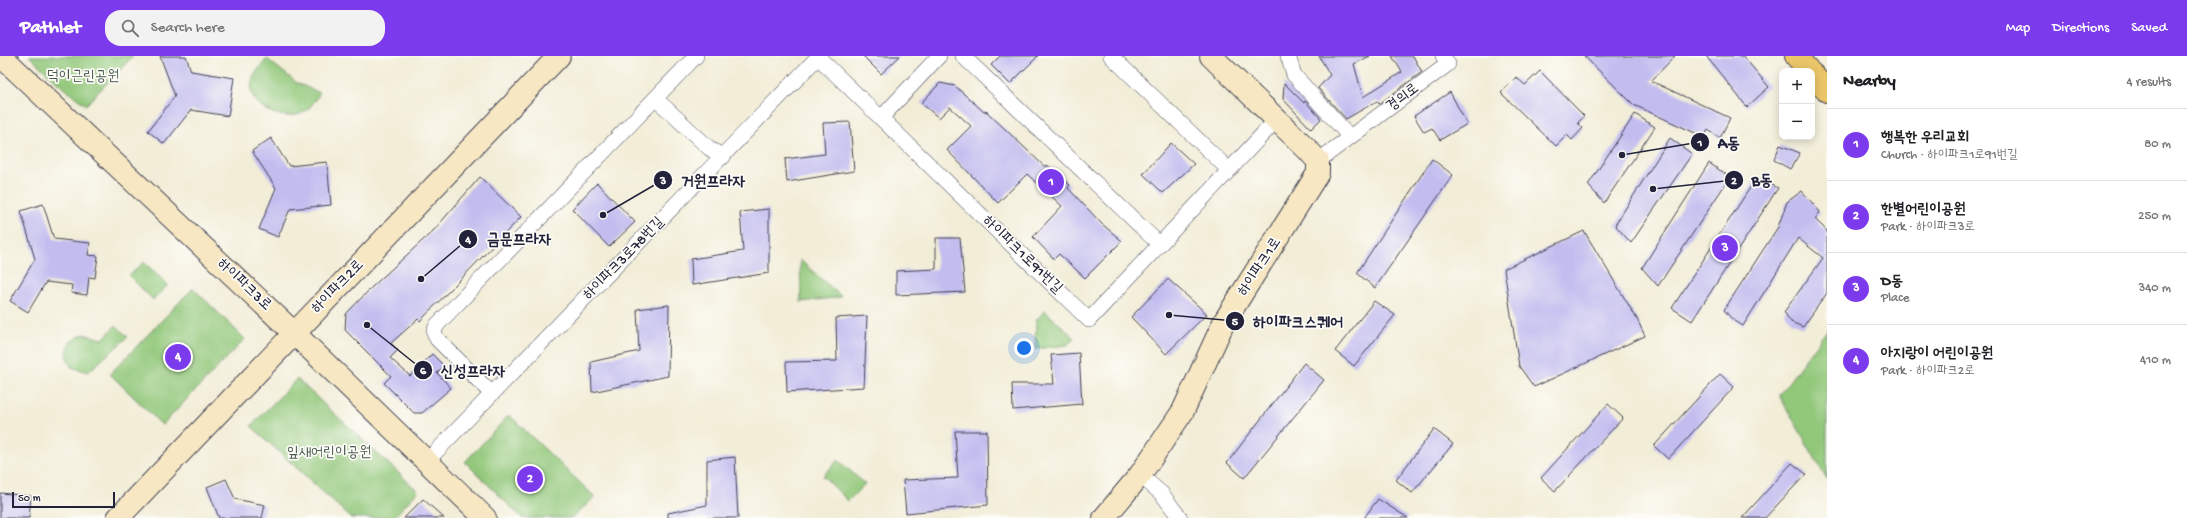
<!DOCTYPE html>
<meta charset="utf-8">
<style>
:root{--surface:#fff;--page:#f2f2f2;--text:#202124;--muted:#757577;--line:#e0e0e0;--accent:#7c3aed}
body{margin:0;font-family:"Gochi Hand","Poor Story",sans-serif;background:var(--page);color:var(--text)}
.controls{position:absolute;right:12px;top:12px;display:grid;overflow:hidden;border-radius:8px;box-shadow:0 2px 10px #0003}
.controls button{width:36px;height:36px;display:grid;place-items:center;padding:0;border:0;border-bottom:1px solid var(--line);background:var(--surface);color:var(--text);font:20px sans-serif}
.scale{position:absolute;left:12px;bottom:10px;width:103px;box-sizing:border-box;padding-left:4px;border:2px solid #22223b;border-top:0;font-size:11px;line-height:14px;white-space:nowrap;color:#22223b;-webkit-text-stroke:3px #fdfcf7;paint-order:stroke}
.you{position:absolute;left:1024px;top:292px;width:14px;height:14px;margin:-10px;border:3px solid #fff;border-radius:50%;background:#1a73e8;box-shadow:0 0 0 6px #1a73e833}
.badge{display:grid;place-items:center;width:26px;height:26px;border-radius:50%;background:var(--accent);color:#fff;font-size:13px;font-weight:700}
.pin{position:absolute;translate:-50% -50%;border:2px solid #fff;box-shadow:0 1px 4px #0006}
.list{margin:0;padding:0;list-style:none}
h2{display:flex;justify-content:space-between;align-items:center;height:52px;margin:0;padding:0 16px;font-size:17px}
h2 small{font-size:13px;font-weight:400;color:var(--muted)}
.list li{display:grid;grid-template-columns:26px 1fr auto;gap:12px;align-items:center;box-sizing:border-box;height:72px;padding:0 16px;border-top:1px solid var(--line)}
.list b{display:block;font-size:15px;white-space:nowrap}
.list p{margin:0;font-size:13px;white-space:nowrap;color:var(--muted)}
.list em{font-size:13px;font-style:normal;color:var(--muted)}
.icon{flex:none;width:22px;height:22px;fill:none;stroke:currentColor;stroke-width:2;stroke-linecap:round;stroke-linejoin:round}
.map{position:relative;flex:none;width:1827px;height:462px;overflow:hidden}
header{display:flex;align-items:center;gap:24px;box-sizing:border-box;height:56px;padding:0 20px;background:var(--accent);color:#fff}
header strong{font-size:19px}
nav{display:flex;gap:22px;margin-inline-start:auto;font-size:14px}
.search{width:280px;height:36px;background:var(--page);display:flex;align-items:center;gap:10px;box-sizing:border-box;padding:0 14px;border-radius:16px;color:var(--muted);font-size:15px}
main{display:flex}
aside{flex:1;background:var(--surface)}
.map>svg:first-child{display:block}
.green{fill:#92c87a;stroke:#5a755a}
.building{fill:#c3bdef}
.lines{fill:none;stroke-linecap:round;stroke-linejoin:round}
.street-casing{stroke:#414052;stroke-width:16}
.secondary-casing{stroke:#414052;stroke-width:24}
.primary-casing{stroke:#414052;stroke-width:24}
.street{stroke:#fff;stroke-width:15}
.secondary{stroke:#f7e8c3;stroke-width:22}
.primary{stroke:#ebc669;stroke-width:22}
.labels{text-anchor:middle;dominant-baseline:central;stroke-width:3.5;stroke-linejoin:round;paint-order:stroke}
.park-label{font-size:15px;fill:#495c51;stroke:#fdfcf7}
.street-label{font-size:15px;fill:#22223b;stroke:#fdfcf7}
.leader{fill:none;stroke:#22223b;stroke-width:1.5}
.callout-dot{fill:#22223b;stroke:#fdfcf7;stroke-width:1.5}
.mark-label{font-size:12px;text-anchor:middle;font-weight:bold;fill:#fff}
.callout-label{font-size:16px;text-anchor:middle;font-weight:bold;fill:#22223b;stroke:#fdfcf7;stroke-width:3.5;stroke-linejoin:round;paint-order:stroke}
</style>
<header>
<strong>Pathlet</strong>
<div class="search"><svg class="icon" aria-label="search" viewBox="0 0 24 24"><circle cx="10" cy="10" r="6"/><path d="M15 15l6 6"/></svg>Search here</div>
<nav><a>Map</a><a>Directions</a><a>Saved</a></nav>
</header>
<main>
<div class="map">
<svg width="1827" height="462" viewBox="0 0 1827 462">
<rect width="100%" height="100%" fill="#fdfcf7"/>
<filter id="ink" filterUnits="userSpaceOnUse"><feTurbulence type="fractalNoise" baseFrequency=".025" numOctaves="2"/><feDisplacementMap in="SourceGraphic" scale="8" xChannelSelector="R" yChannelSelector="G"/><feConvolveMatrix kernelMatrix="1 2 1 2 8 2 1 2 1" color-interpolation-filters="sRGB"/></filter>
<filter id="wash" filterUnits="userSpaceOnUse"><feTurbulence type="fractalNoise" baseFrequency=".012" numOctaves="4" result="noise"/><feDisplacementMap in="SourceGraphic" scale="16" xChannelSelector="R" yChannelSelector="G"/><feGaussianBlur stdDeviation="0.9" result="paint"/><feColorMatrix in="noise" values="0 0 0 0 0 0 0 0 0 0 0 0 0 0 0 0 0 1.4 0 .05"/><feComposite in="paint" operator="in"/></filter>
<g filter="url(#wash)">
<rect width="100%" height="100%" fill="#f2edd7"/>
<path class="green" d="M 29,0 L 133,0 L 86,49 L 62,31 Z
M 267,3 L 297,27 L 320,37 C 315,44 311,52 304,56 C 287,67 253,54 251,33 C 250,20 260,12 267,3 Z
M 800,204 L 842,241 L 801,246 Z
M 144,206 L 168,229 L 153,244 L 129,220 Z
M 193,232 L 245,283 L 162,369 L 110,318 Z
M 1045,255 L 1075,282 L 1067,289 L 1035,293 L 1036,264 Z
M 116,269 L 128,281 L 88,316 L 71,311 L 66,299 L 70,286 L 83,278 L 103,283 Z
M 1827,274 L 1827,423 L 1779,339 Z
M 297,323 L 418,435 L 393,462 L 351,462 L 251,370 Z
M 509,359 L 595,441 L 572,462 L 522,462 L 465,406 Z
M 838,404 L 865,428 L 848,445 L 823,420 Z"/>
<g id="blocks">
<path class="building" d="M 160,0 L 186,0 L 191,15 L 234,22 L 228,60 L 191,54 L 164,88 L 148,75 L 175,40 Z
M 863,0 L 900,0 L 881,18 Z
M 1000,0 L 1038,0 L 1010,28 L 991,9 Z
M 1319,0 L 1370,0 L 1354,8 L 1363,41 L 1402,16 L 1392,0 L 1413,0 L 1422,16 L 1379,48 L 1377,45 L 1346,63 L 1318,32 L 1330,19 Z
M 1584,0 L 1675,0 L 1651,25 L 1730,62 L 1720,82 L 1708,74 L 1704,81 L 1634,49 Z
M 1706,0 L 1743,0 L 1769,31 L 1747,51 Z
M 1540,15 L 1584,60 L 1578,67 L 1583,72 L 1572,84 L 1567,79 L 1556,90 L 1501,37 L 1516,21 L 1525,29 Z
M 940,27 L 955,30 L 984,56 L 986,55 L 1045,111 L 1047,109 L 1070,129 L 1068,132 L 1102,168 L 1122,185 L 1085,222 L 1059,198 L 1054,203 L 1033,181 L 1062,150 L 1027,118 L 998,147 L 947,94 L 971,70 L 950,51 L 939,62 L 921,47 Z
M 1284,27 L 1304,47 L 1305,45 L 1321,63 L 1311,73 L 1283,43 Z
M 1450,36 L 1467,68 L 1440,84 L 1432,72 L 1424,76 L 1414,60 Z
M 1635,58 L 1655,71 L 1604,147 L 1588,129 Z
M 850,66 L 854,115 L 787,126 L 785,103 L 825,98 L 823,67 Z
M 271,82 L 289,110 L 327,106 L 331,149 L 290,153 L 278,181 L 259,173 L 276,132 L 252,95 Z
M 1670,82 L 1692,98 L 1631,187 L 1615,169 Z
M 1171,87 L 1194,108 L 1163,137 L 1143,118 Z
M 1780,89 L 1800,97 L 1790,113 L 1774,104 Z
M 1432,103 L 1453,119 L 1375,232 L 1357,217 Z
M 1709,107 L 1730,121 L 1658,230 L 1642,212 Z
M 480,121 L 521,161 L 420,265 L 418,263 L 391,287 L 398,294 L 390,302 L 410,320 L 432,298 L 444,310 L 437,317 L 451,332 L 422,357 L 414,357 L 384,327 L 391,320 L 345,274 L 346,258 L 372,231 L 434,174 Z
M 1757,121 L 1778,132 L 1692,265 L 1672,252 Z
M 597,127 L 635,166 L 609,191 L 572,153 Z
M 1802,135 L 1820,156 L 1815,163 L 1827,175 L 1827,237 L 1803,271 L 1791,266 L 1784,256 L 1823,202 L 1798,182 L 1743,270 L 1732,263 L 1724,254 L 1778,171 L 1787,146 Z
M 43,148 L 54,183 L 90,187 L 88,199 L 98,200 L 95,222 L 89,221 L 87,239 L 71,237 L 72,229 L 46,226 L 28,256 L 10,245 L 35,203 L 21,155 Z
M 769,153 L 769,217 L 692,229 L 691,203 L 743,195 L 740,156 Z
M 1584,175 L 1637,263 L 1645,280 L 1534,331 L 1519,310 L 1504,213 Z
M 936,182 L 960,182 L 965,236 L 896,239 L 896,215 L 936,213 Z
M 1168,223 L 1207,258 L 1166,298 L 1131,261 Z
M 1374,245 L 1395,259 L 1354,310 L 1335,295 Z
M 669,249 L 668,320 L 592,336 L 591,306 L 639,295 L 637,253 Z
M 867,260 L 864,331 L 787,336 L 786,306 L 837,305 L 836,262 Z
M 1079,297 L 1082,348 L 1013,354 L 1012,328 L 1054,328 L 1051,299 Z
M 1304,307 L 1324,324 L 1244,422 L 1227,407 Z
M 1720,318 L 1734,331 L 1668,403 L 1654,390 Z
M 1608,348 L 1623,362 L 1555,435 L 1541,422 Z
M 1434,373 L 1453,388 L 1412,437 L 1396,424 Z
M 955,375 L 987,375 L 988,449 L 906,457 L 903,424 L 958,422 Z
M 735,401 L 738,462 L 668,462 L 668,457 L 707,449 L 707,404 Z
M 1792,407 L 1806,418 L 1765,462 L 1742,462 Z
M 226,423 L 235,443 L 265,449 L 262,462 L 219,462 L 207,431 Z
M 0,437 L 31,440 L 29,462 L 0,462 Z
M 423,443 L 444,462 L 404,462 Z
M 1378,443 L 1408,462 L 1364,462 Z"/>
</g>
</g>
<g filter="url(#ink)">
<use href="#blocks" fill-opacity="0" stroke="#414052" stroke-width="1"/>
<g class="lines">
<defs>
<path id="street" d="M 963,0 L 1159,188
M 1111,0 L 1229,114
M 1288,0 L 1294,19 L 1350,81
M 818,1 L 1089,264 L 1277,63
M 656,43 L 709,92 L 723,101
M 881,62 L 939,0
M 1318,105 L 1448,8 L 1443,0
M 492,338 L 437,283 L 434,276 L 437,269 L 696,0
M 427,405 L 819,0
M 1140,419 L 1162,438 L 1180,462"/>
<path id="secondary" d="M 1,0 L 294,277 L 485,462
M 118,462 L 559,0
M 1104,462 L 1140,419 L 1183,355 L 1224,266 L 1318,117 L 1318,105 L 1307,93 L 1211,0"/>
<path id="primary" d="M 1796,0 L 1809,15
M 1812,18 L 1827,35"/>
</defs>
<use href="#street" class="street-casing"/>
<use href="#secondary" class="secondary-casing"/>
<use href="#primary" class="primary-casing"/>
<use href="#street" class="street"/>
<use href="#secondary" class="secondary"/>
<use href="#primary" class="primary"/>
</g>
</g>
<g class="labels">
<g class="park-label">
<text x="83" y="21">덕이근린공원</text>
<text x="329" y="397">잎새어린이공원</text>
</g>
<g class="street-label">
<text transform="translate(1403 42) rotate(-37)">경의로</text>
<text transform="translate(1022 199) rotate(44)">하이파크1로91번길</text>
<text transform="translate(624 203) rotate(-46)">하이파크3로78번길</text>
<text transform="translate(1260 211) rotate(-57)">하이파크1로</text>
<text transform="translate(244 229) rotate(43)">하이파크3로</text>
<text transform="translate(338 231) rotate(-46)">하이파크2로</text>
</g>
</g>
<path class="leader" d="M1622 99L1700 86M1653 133L1734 124M603 159L663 124M421 223L468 183M1169 259L1235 265M367 269L423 314"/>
<g class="callout-dot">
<circle cx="1622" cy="99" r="4"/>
<circle cx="1653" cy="133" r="4"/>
<circle cx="603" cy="159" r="4"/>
<circle cx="421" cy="223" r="4"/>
<circle cx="1169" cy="259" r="4"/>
<circle cx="367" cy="269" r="4"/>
<circle cx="1700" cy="86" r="10"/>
<circle cx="1734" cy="124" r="10"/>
<circle cx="663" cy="124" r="10"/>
<circle cx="468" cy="183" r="10"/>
<circle cx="1235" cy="265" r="10"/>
<circle cx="423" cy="314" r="10"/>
</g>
<g class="mark-label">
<text x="1700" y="90">1</text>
<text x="1734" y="128">2</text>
<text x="663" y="128">3</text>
<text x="468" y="187">4</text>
<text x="1235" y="269">5</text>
<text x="423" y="318">6</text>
</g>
<g class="callout-label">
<text x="1729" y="92">A동</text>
<text x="1762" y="129">B동</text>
<text x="713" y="130">거원프라자</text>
<text x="519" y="188">금문프라자</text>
<text x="1298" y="271">하이파크스퀘어</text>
<text x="473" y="320">신성프라자</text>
</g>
</svg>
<div class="controls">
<button>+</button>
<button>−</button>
</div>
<div class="scale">50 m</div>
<div class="you"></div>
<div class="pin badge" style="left:1051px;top:126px">1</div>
<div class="pin badge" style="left:530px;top:423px">2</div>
<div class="pin badge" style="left:1725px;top:192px">3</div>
<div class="pin badge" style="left:178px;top:301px">4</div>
</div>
<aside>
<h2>Nearby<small>4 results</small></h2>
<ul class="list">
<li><span class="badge">1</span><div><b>행복한 우리교회</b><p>Church · 하이파크1로91번길</p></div><em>80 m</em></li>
<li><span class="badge">2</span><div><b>한별어린이공원</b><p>Park · 하이파크3로</p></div><em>250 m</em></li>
<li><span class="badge">3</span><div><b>D동</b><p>Place</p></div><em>340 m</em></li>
<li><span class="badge">4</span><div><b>아지랑이 어린이공원</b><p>Park · 하이파크2로</p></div><em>410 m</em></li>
</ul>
</aside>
</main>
